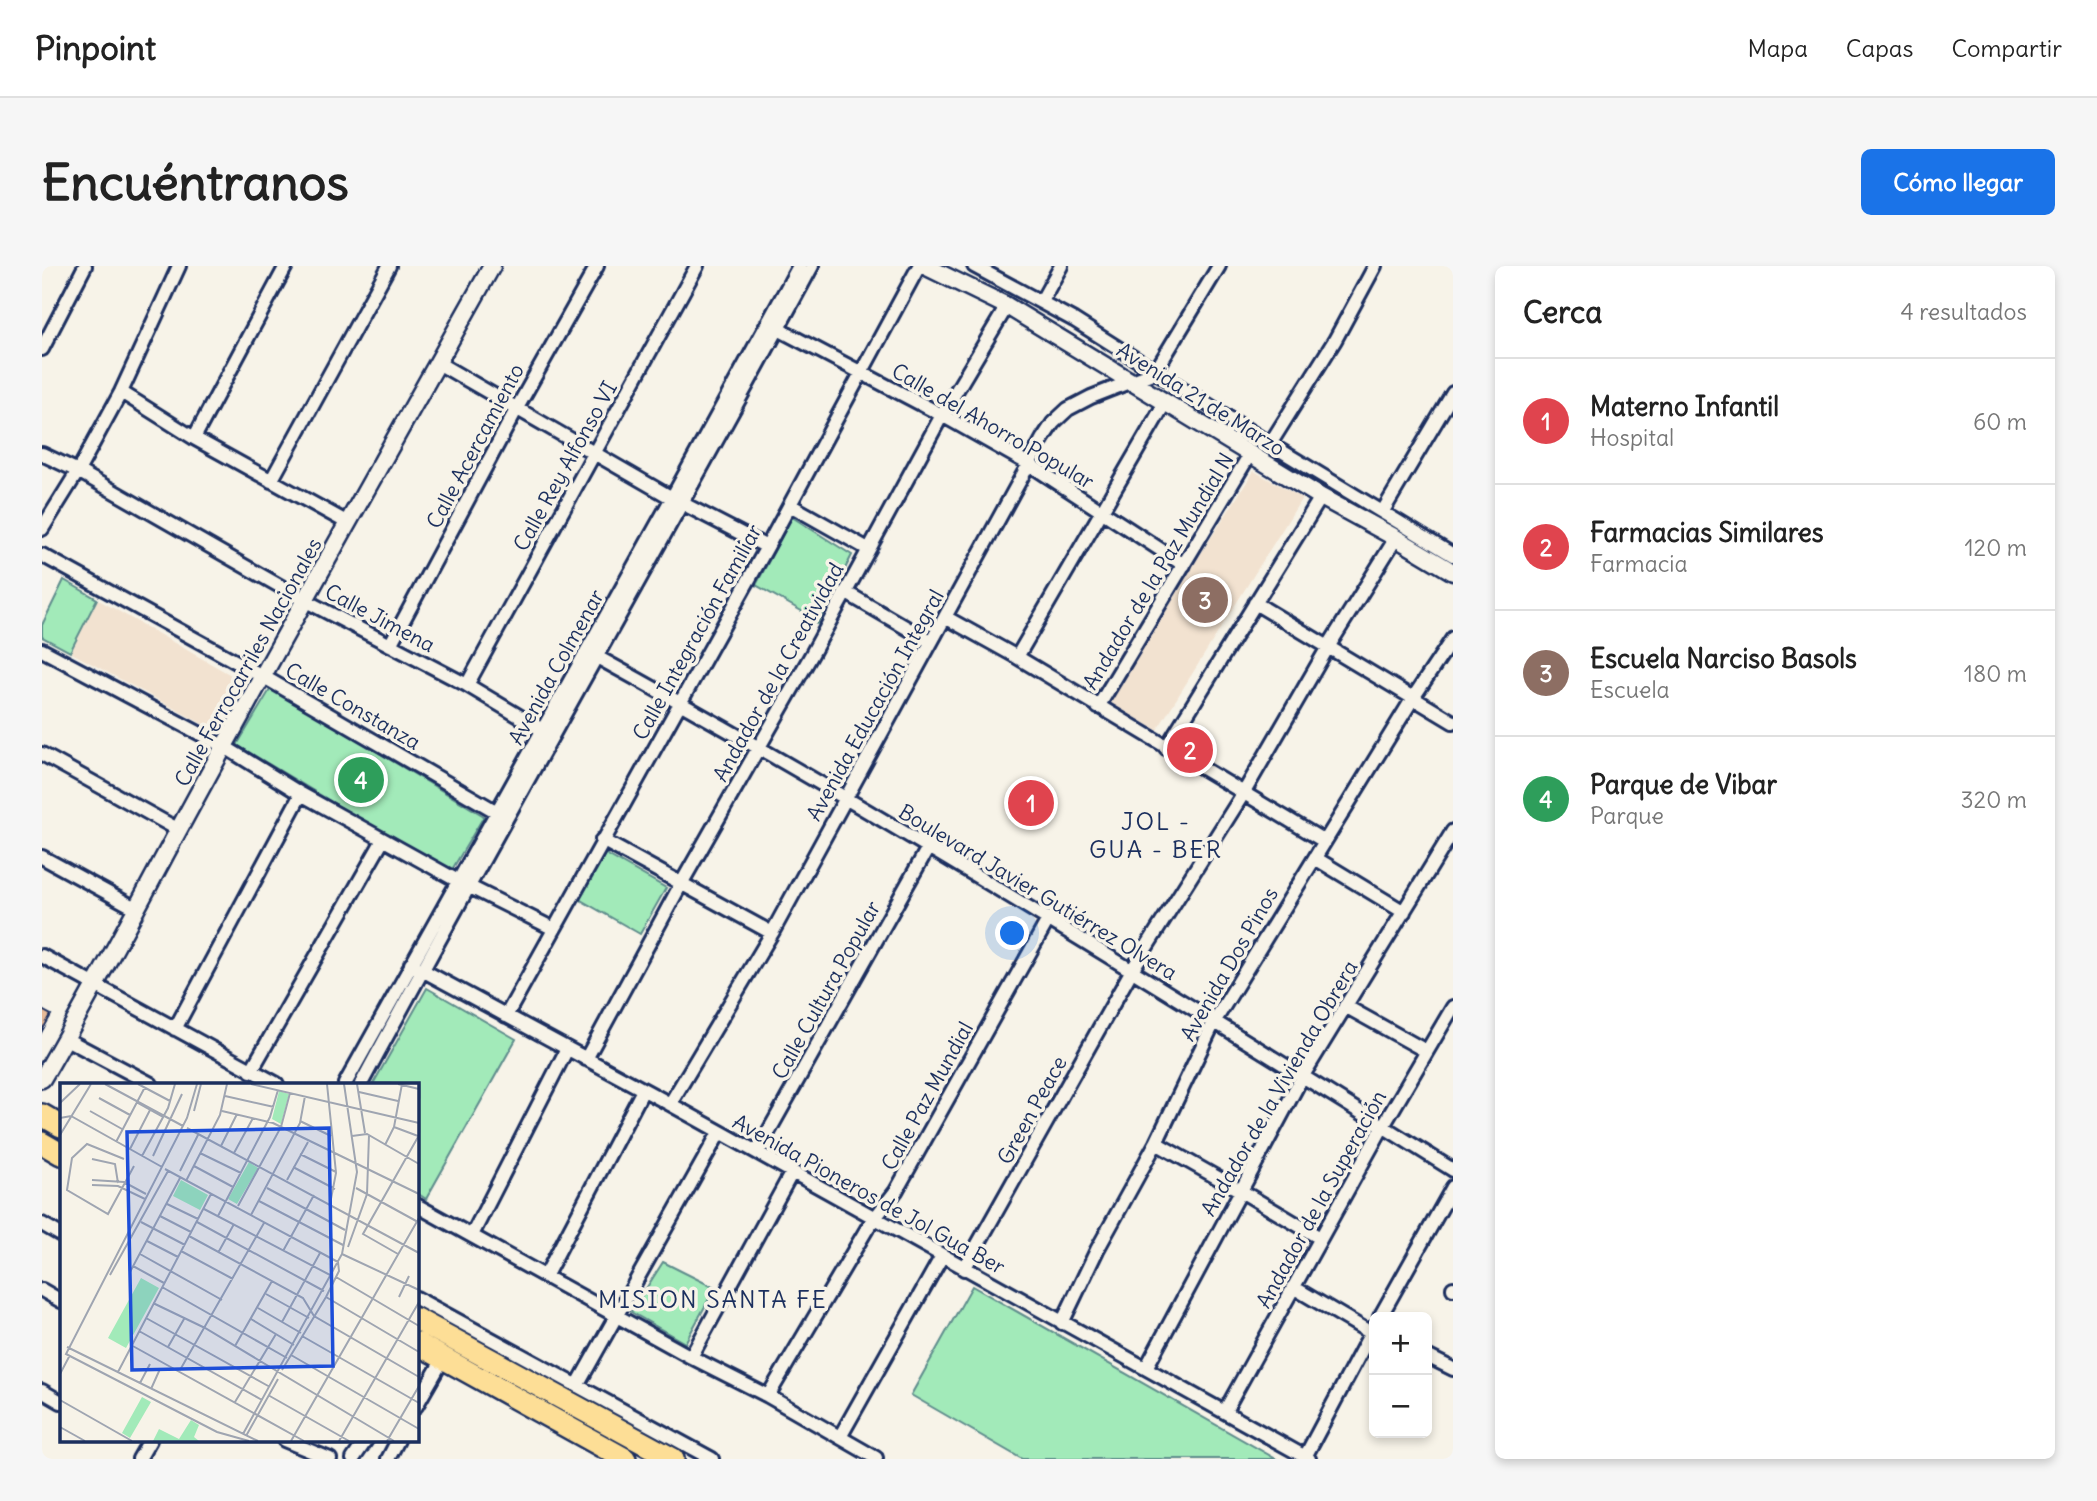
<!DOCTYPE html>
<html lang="es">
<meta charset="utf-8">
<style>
:root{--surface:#fff;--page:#f6f6f6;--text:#222;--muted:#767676;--line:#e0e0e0;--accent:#1a73e8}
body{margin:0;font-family:Delius,sans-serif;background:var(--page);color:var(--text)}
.controls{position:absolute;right:21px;bottom:21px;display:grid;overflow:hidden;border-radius:10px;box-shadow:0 4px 10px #0003}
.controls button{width:63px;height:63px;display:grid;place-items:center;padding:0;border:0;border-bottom:2px solid var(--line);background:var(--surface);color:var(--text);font:35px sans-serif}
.you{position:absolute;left:971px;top:668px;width:24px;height:24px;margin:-18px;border:5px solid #fff;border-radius:50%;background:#1a73e8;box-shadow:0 0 0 10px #1a73e833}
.badge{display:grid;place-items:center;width:46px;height:46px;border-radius:50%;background:var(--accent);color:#fff;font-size:23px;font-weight:700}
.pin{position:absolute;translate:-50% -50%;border:4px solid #fff;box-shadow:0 2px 7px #0006}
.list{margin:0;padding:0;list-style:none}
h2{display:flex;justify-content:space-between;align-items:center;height:91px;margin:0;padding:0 28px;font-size:30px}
h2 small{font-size:23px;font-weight:400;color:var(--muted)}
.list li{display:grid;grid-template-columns:46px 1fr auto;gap:21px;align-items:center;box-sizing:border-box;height:126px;padding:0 28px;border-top:2px solid var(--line)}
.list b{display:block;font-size:26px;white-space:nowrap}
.list p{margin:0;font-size:23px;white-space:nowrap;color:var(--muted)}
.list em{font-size:23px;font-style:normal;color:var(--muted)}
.map{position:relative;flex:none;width:1411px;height:1193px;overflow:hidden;border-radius:10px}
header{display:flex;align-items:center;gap:42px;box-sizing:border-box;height:98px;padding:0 35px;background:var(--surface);border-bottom:2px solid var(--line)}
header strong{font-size:33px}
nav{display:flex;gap:38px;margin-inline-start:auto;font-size:24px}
.intro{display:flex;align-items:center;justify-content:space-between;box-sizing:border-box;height:168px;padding:0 42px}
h1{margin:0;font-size:49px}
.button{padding:18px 32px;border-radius:10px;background:var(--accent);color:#fff;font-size:24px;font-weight:700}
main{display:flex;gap:42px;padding:0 42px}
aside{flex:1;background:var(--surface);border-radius:10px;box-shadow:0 4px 10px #0003}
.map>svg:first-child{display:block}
.built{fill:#f2e2d0}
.green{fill:#a2eab9;stroke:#5e8c8c;stroke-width:2}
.building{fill:#e7ba97;stroke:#1b2f5e;stroke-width:2}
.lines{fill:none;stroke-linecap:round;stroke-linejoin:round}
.minor-casing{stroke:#1b2f5e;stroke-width:18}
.tertiary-casing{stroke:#1b2f5e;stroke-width:21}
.primary-casing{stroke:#1b2f5e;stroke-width:26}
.minor{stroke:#f7f3e8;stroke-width:12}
.tertiary{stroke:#f7f3e8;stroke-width:16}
.primary{stroke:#fdde96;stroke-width:21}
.labels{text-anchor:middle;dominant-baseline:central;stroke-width:7;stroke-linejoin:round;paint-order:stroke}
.street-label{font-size:21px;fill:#1b2f5e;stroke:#f7f3e8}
.quarter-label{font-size:24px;letter-spacing:2px;fill:#1b2f5e;stroke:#f7f3e8}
.inset-road{fill:none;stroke:#9fa5b1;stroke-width:2}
.view{fill:#1d4ed8;fill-opacity:0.15;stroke:#1d4ed8;stroke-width:3.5}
.inset-edge{fill:none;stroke:#1b2f5e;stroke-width:3.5}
</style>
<header>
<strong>Pinpoint</strong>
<nav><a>Mapa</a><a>Capas</a><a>Compartir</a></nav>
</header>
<div class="intro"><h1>Encuéntranos</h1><a class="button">Cómo llegar</a></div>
<main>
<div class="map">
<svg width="1411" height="1193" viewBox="0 0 1411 1193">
<rect width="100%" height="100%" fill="#f7f3e8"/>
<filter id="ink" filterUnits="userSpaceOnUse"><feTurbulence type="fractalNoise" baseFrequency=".0143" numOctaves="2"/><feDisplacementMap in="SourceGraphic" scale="14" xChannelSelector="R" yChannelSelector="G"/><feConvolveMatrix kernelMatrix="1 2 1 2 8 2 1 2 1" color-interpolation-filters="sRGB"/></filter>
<g filter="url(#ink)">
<path class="built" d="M 1212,205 L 1260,232 L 1115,464 L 1064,435 Z
M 55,333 L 196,413 L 170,463 L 28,386 Z"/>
<path class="green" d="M 750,251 L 810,289 L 775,358 L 760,352 L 763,347 L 714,319 Z
M 22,314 L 55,333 L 28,386 L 0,371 L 0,359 Z
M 229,422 L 442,550 L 408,607 L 195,479 Z
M 562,587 L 624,622 L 598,668 L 537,633 Z
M 385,722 L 474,773 L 384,933 L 375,927 L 374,818 L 331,818 Z
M 621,996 L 673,1022 L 643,1077 L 589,1046 Z
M 930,1020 L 1234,1193 L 980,1193 L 869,1129 Z"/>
<path class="building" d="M 0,744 L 9,749 L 0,765 Z"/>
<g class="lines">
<defs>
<path id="minor" d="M 932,0 L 1032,54 L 1228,178 L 1411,289
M 999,36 L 1019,0
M 736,63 L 900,149 L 987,198 L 1142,299
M 0,83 L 43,0
M 396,97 L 630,232 L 725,281
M 79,126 L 152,172 L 306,257
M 152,172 L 244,0
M 1228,178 L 1293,74 L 1333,0
M 0,188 L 36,205 L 264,335 L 425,419 L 507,468
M 229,215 L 347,0
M 748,239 L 826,283
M 1341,245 L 1411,127
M 0,263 L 36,205 L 79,126 L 137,0
M 0,289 L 222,411 L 455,546
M 803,326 L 889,376
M 1213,337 L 1411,456
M 903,351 L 975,391 L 1282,575
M 348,379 L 475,142 L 555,0
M 0,384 L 183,481 L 259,528 L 416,615 L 512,663
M 555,391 C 847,551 1129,728 1411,904
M 975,391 L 1124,135
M 425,419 L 655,0
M 1056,441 L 1208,188
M 1124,482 L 1279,231
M 0,488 L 137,564
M 560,574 L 730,667
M 0,591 L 95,643
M 1273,592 L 1362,646
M 0,690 L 235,818
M 369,698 L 628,838 L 1267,1193
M 1303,740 L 1384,785
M 464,750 L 725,281 L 877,0
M 133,763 L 259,528
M 24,773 L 109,818
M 544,793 L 639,618 L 770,388 L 900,149 L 965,40
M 209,805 L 341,574
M 303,818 L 630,232 L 757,0
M 319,818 C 466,544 622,274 770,0
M 628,838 L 730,667 L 1001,172 L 1011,157 L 1026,143 L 1049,131 L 1113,106 L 1177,0
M 1114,877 L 1199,925 L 1278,972
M 715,886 L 887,580
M 374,939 L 649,1091 L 726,1130 L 834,1192
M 0,958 L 19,969
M 430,969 L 525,783
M 922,1003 L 1090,704 L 1201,528 L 1286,381 L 1354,272
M 504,1009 L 601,824
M 1251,1021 L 1329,1067
M 1411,1022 L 1411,1023
M 0,1024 L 19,1035
M 374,1032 L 670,1193
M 1338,1051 L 1411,921
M 1020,1057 L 1055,984 L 1114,877 L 1172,756 L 1371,432 L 1411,372
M 1385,1090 L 1411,1103
M 649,1091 L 750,906
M 1104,1102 L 1260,811 L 1411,565
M 535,1120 L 677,867
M 0,1125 L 19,1136
M 726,1130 L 826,961 L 854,925 L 1007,652
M 374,1140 L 401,1093
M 1183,1145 L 1341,860 L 1411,741
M 798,1171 L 900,990
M 242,1174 L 288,1193
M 1263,1191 L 1332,1061
M 97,1193 L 108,1174
M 311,1193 L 324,1174
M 346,1193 L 356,1174"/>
<path id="tertiary" d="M 883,0 L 965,40 L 1279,231 L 1354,272 L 1411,306
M 0,813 C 48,731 92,647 137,563 C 239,374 345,187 450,0"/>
<path id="primary" d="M 0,849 L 19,860
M 0,877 L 19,888
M 374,1053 L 631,1193
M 374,1077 L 583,1193"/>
</defs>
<use href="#minor" class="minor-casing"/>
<use href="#tertiary" class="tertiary-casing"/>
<use href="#primary" class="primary-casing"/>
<use href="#minor" class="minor"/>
<use href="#tertiary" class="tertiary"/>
<use href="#primary" class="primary"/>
</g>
</g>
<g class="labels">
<g class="street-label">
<text transform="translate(1159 133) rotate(32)">Avenida 21 de Marzo</text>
<text transform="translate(951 160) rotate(30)">Calle del Ahorro Popular</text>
<text transform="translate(433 180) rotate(-62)">Calle Acercamiento</text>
<text transform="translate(523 200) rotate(-61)">Calle Rey Alfonso VI</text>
<text transform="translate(1116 305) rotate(-59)">Andador de la Paz Mundial N</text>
<text transform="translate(338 352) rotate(28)">Calle Jimena</text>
<text transform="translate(655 366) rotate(-61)">Calle Integración Familiar</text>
<text transform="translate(206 396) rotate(-61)">Calle Ferrocarriles Nacionales</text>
<text transform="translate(514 401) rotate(-61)">Avenida Colmenar</text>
<text transform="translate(736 406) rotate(-61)">Andador de la Creatividad</text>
<text transform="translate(833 439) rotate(-61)">Avenida Educación Integral</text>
<text transform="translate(311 440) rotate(30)">Calle Constanza</text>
<text transform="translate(996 626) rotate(31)">Boulevard Javier Gutiérrez Olvera</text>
<text transform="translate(1187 698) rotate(-60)">Avenida Dos Pinos</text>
<text transform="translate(784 724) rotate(-61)">Calle Cultura Popular</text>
<text transform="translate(1237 822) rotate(-60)">Andador de la Vivienda Obrera</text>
<text transform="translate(885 830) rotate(-61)">Calle Paz Mundial</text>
<text transform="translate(990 844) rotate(-61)">Green Peace</text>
<text transform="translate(827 928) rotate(29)">Avenida Pioneros de Jol Gua Ber</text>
<text transform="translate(1279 933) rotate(-61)">Andador de la Superación</text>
</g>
<g class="quarter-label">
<text x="1114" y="555">JOL -<tspan x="1114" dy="28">GUA - BER</tspan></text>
<text x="671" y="1033">MISION SANTA FE</text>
</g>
</g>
<g transform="translate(18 817)">
<rect width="359" height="359" fill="#f7f3e8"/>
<path d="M 219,8 L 229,11 L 221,41 L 212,36 ZM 189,79 L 198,85 L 177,121 L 168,116 ZM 121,97 L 148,112 L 140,127 L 113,113 ZM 81,195 L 99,205 L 66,265 L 48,255 ZM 82,314 L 91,319 L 70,355 L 62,350 ZM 131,337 L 139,342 L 134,354 L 139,358 L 93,358 L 99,346 L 119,356 Z" fill="#a2eab9"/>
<path class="inset-road" d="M 45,1 L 123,43M 78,1 L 110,18M 137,1 L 127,35 L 6,271 L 157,349 L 189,358M 191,1 L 359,40M 267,1 L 276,90 L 270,121M 297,1 L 305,50M 338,1 L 359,6M 299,9 L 338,18M 165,13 L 214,24M 39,15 L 70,32M 76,19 L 103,34M 0,20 L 20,1M 30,28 L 62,46M 134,28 L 141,1M 162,28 L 213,40 L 359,111M 0,35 L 11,33 L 102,84M 240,38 L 271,53M 334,44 L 358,53M 127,45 L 359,170M 0,52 L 31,1M 292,53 L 307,51 L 359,81M 56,59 L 85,4M 325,62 L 334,44 L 342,1M 161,63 L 177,31M 70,66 L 90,27M 140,70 L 181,90M 174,70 L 193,35M 240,71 L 276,89M 82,73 L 108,25 L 115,1M 93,73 L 122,11M 32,76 L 55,81 L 58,100M 64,76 L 27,61 L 12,75 L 7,107 L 48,131 L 74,83M 134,83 L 173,104M 233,84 L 275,106M 105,86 L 278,179 L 279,188 L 266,214 L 222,287M 120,88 L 138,52M 32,97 L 64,99 L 86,111M 227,97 L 248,59M 126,98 L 160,32 L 167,1M 32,102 L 58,103 L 85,116M 207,105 L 285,147M 296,105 L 358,139M 199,118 L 283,162M 107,121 L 138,136M 178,123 L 221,44 L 230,10M 144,126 L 272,193M 191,132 L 240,40 L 245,13M 100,133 L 131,149M 158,133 L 210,34 L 218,7M 81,139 L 125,162M 137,139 L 264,208M 129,153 L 243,215 L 254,233 L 359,294M 87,158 L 118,174M 288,164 L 307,111 L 309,52M 121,168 L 173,196M 223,168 L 254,112M 158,170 L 174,141M 80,171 L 162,217M 282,171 L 359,207M 338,171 L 303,151 L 358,54M 73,183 L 104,200M 70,189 L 120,95M 50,192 L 108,88M 276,194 L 359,243M 102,204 L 227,275M 206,211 L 249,235M 266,214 L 359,269M 339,214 L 349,193M 93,220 L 145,245 L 334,358M 198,225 L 241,250M 86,235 L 210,304M 191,236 L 234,262M 222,239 L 260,170M 79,248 L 202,317M 242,253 L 359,320M 71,262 L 244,358M 175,263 L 212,198M 7,264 L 198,358M 108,264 L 124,236M 231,272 L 359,346M 120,287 L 204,140M 58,289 L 151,111M 0,291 L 10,272M 80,300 L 90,281M 91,306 L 100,286M 208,312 L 289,358M 0,317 L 72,358M 175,319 L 216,251M 0,344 L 25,358M 183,351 L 282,171 L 297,89 L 284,1M 186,353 L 218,296M 231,358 L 359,135M 279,358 L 359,219M 327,358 L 359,303"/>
<path class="view" d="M 269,45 L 273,283 L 72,287 L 67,49 Z"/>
<rect width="359" height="359" class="inset-edge"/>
</g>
</svg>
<div class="controls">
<button>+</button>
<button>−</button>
</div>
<div class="you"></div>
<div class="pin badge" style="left:989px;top:537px;background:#e0444e">1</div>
<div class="pin badge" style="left:1148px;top:484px;background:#e0444e">2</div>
<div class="pin badge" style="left:1163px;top:334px;background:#8d6e63">3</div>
<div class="pin badge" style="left:319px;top:514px;background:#2e9e5b">4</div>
</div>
<aside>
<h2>Cerca<small>4 resultados</small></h2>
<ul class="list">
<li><span class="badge" style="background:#e0444e">1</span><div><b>Materno Infantil</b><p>Hospital</p></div><em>60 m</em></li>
<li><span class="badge" style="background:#e0444e">2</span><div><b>Farmacias Similares</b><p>Farmacia</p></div><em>120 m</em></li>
<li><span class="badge" style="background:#8d6e63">3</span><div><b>Escuela Narciso Basols</b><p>Escuela</p></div><em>180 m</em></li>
<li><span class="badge" style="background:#2e9e5b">4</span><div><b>Parque de Vibar</b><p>Parque</p></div><em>320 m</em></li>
</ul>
</aside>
</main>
